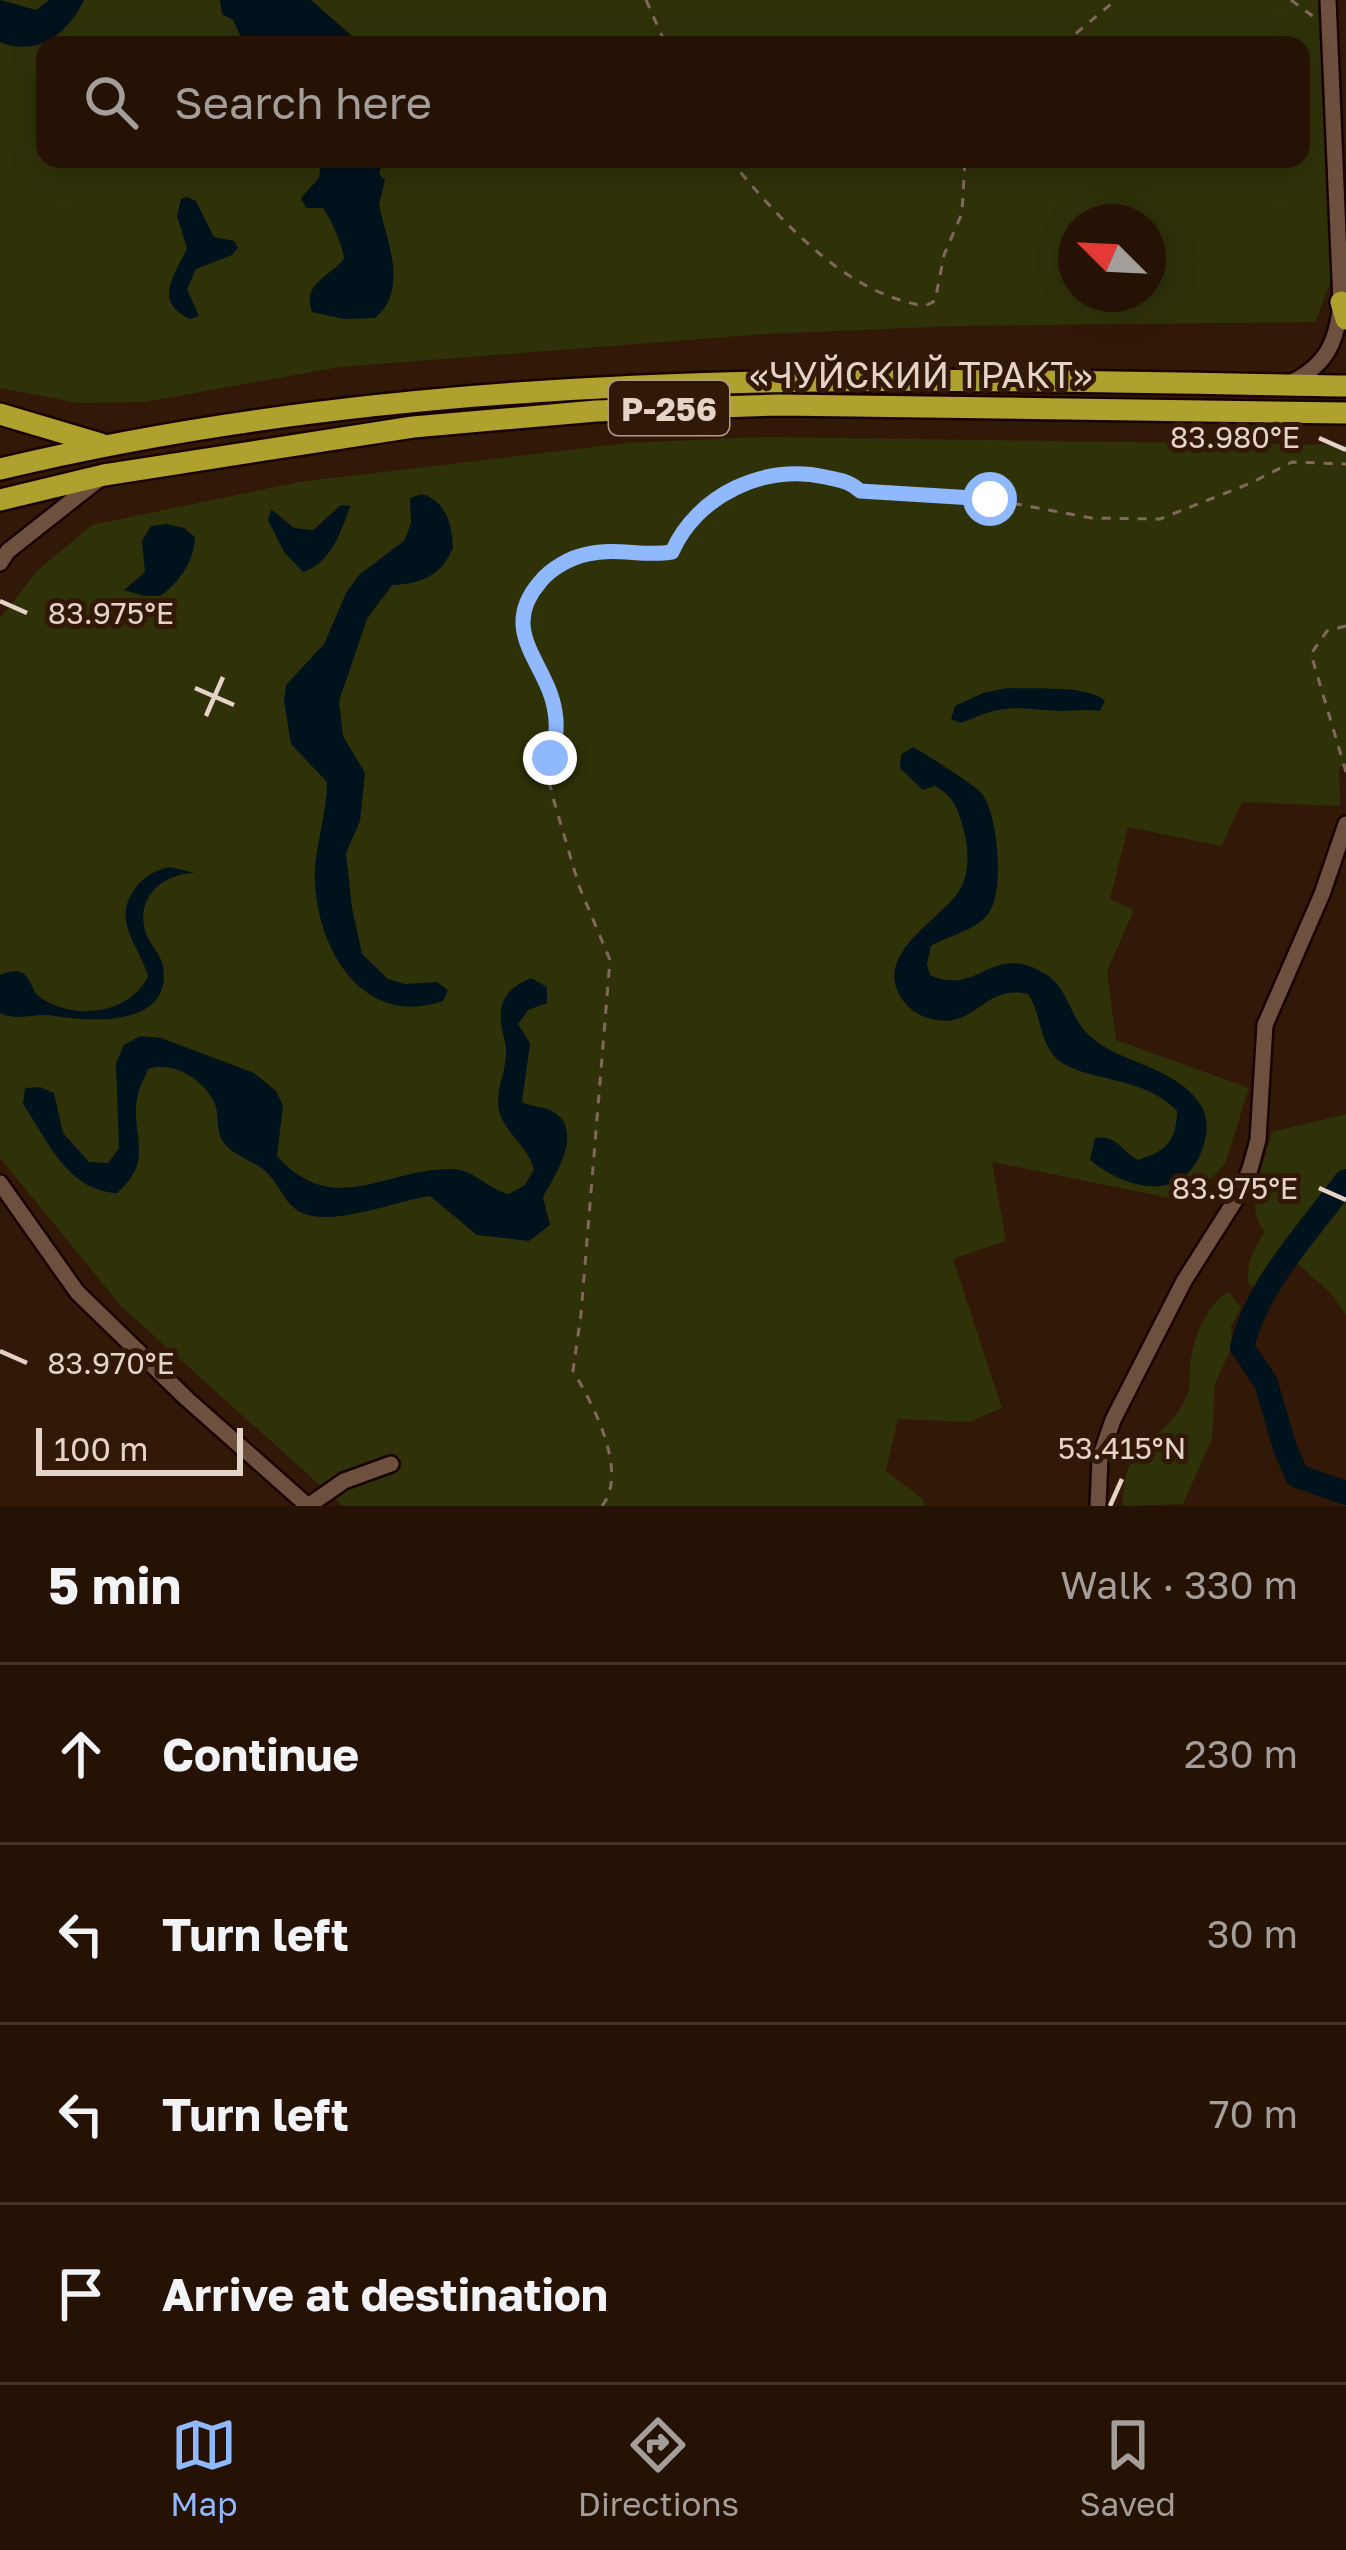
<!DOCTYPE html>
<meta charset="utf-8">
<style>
:root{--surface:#261205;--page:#322013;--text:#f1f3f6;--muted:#a49e9a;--line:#423227;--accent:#8fb8fd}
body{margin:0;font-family:"Golos Text",sans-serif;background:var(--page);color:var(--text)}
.compass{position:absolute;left:1058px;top:204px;width:108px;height:108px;border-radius:50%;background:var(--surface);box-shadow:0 6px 30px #0003;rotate:294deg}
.scale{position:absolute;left:36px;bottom:30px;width:207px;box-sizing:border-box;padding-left:12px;border:6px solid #e5d3c8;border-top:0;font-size:33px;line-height:42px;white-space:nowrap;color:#e5d3c8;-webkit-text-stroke:9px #321807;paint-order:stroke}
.stop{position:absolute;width:36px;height:36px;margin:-27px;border:9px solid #8fb8fd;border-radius:50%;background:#fff}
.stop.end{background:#8fb8fd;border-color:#fff;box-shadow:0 3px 12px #0008}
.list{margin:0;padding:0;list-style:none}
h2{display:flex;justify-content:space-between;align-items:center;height:156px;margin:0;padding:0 48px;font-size:51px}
h2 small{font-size:39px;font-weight:400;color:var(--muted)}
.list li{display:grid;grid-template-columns:78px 1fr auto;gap:36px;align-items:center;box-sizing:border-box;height:180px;padding:0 48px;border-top:3px solid var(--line)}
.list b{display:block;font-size:45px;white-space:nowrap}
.list em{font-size:39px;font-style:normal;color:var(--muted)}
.icon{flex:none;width:66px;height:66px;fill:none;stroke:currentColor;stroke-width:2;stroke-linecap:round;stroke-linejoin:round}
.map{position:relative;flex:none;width:1346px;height:1506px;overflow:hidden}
.search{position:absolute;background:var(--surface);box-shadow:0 6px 30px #0003;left:36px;right:36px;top:36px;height:132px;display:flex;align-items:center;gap:30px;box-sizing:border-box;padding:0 42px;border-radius:24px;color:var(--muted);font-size:45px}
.sheet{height:876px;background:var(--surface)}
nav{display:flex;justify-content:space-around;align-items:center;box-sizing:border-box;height:168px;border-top:3px solid var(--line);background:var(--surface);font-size:33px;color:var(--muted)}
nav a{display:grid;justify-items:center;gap:6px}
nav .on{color:var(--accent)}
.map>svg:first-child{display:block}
.green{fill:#2f3209;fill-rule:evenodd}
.water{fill:#00121c}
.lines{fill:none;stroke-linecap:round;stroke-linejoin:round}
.river{stroke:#00121c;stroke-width:24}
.minor-casing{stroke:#180300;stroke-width:20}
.highway-casing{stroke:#180300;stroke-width:26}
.path{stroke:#80695b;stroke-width:3;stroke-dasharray:9 9;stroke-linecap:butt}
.minor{stroke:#6e503e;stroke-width:15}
.highway{stroke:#afa12d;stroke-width:21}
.route{stroke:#8fb8fd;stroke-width:15}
.ticks{fill:none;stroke:#e5d3c8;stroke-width:4.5}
.labels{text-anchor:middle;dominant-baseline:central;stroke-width:10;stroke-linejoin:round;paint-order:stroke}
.shield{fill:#321807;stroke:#af9b8e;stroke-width:3}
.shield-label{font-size:33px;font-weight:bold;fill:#e5d3c8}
.street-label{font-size:36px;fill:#e5d3c8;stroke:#321807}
.ticks-label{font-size:30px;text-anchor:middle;fill:#e5d3c8;stroke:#321807;stroke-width:10;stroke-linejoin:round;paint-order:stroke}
</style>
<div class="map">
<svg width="1346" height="1506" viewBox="0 0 1346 1506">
<rect width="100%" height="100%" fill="#321807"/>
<path class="green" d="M 0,0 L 1319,0 L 1335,271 L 1315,322 L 955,326 L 765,334 L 340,367 L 144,402 L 78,403 L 0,388 ZM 45,45 L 1301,45 L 1301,159 L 45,159 ZM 1076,222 L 1148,222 L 1148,294 L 1076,294 Z
M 766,437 L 1346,445 L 1346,766 L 1339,767 L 1340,806 L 1242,802 L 1221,846 L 1128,827 L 1110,899 L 1134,910 L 1107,971 L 1116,1040 L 1249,1088 L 1225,1164 L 1189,1202 L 992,1162 L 1006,1241 L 953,1259 L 1002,1408 L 969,1422 L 898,1419 L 886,1471 L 923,1499 L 925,1506 L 343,1506 L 122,1307 L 0,1158 L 0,618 L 38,570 L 92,525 L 299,482 L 627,443 Z
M 1346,1114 L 1346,1315 L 1332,1295 L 1291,1257 C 1280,1270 1265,1274 1253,1287 L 1248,1283 C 1247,1262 1253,1249 1265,1232 C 1242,1209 1265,1161 1272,1132 Z
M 1229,1292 L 1241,1308 L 1231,1326 L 1232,1346 L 1215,1384 L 1212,1439 L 1183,1504 L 1123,1506 C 1123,1432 1164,1449 1187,1395 C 1191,1385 1189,1376 1190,1366 C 1192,1342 1206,1303 1229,1292 Z"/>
<path class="water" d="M 0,0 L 36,10 L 49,0 L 84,0 C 69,32 38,58 0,42 Z
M 220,0 L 311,0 L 362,45 L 245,45 L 233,20 L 222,14 Z
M 321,159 L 383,159 L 379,174 L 385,180 L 379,204 C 386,241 410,288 375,318 L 344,319 L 312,312 C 302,283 328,278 344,259 C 344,248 330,217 323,208 L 306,208 L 301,198 L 319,178 Z
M 187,197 L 196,201 L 214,237 L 234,241 L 238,248 L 232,255 L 196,269 L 187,289 L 199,316 L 190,319 C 152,301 175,275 187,248 L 177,216 L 181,199 Z
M 422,494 C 446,501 452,524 453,548 C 441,576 421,584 392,585 L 367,619 L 339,701 L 343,736 L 365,773 L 360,821 L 346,853 L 352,908 L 362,954 L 388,979 L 405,984 L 437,982 L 448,990 L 443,1001 C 365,1028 319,953 315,884 C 313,850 327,817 327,782 L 291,744 L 284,701 L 286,685 L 324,644 L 346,593 L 359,575 L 405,540 L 411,523 L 410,498 Z
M 341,505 L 350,506 C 342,531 330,564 303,572 L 284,552 L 268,520 L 271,509 L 294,528 L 313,530 Z
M 167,524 L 184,528 L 195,537 C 194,561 180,582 160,596 L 145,596 L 124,590 L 145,572 L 142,541 L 151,526 Z
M 1007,688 C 1032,689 1090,685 1105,701 L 1100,711 C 1086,709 1073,711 1059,711 C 1012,708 1007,703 961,723 L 951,719 L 955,706 L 983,693 Z
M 913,747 C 924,753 977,786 983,795 C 998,817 1005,892 988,914 C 975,931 949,935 931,946 L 927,964 L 930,975 C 978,997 991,943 1042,972 C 1070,987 1069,1019 1091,1037 C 1123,1065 1175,1066 1200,1104 C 1207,1114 1208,1129 1205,1140 C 1190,1203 1132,1194 1090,1160 L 1095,1138 C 1117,1134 1121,1151 1138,1160 C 1167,1151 1176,1141 1177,1111 C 1142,1073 1079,1083 1054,1056 C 1039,1039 1041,1012 1028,994 C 981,983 975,1035 925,1017 C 913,1013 904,1004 898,992 C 879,952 938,920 957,894 C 970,876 969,852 964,831 C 959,811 954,796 935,786 L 923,790 L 900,768 L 901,755 Z
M 170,867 L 195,873 C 163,873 134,898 146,934 C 151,946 161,954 163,967 C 173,1027 91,1022 55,1016 C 37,1012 17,1022 0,1013 L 0,975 C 8,972 19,968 26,976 C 32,982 32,992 41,998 C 74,1021 131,1014 148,976 C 138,943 110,919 137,886 C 146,875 156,870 170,867 Z
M 531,978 L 547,987 L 547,1003 L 528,1010 L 518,1024 L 530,1043 L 522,1102 C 531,1107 541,1106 550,1110 C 587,1128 555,1175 543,1197 L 550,1225 L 529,1241 L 477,1235 L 430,1196 C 397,1201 345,1222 312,1216 C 285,1211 283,1188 267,1173 C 254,1160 231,1156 222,1140 C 216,1130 219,1115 215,1104 C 205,1080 172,1060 148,1069 C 145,1078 138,1089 137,1098 C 131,1138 155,1160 117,1193 C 68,1191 48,1141 23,1104 L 25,1088 L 40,1087 L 54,1093 L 63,1133 L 89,1162 L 108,1163 L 119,1148 L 116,1063 L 124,1045 L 140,1036 L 161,1038 L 254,1073 L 276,1091 L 283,1106 L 277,1156 C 334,1219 383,1169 451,1169 C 474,1169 486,1188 508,1194 L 524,1186 L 534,1170 C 528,1146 508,1136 500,1114 C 493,1092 508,1070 506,1048 C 504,1033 497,1019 503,1002 C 508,989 520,983 531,978 Z"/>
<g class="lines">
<path class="river" d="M 1346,1181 C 1308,1232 1257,1285 1242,1347 L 1266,1383 L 1285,1448 L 1297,1476 L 1346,1493"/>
<defs>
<path id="minor" d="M 1290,383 C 1327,365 1337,342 1341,302 L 1328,0
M 0,563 L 8,551 L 98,480
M 0,1183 L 77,1292 L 187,1399 L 308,1506
M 308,1506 L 344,1481 L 391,1464
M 1098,1506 L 1100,1458 L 1113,1420 L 1184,1281 L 1241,1191 L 1250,1169 L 1258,1140 L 1265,1025 L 1322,894 L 1346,824"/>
<path id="highway" d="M 1341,302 L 1346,319
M 0,414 L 101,444
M 0,469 C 440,363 897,378 1346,386
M 0,500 L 104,475 L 413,427 L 596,411 L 780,405 L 1346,413"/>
</defs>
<use href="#minor" class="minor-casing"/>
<use href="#highway" class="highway-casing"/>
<path class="path" d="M 646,0 L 666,45
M 1291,0 L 1314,17
M 1062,45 L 1116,0
M 729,159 C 781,220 843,293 925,306 L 935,301 L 944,255 L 962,213 L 965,159
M 1346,626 L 1327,631 L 1311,654 L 1346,772
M 602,1506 C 629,1472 593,1404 573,1371 L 581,1314 L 610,960 L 579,886 L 554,801 L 549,782 L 556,737 L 555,708 L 524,638 L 522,621 L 527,598 L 543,577 L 584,554 L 622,549 L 672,552 C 697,494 765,464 825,477 C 839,480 850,481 860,491 L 990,499 L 1091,518 L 1160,519 L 1251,483 L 1292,462 L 1346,464"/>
<use href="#minor" class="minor"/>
<use href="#highway" class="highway"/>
</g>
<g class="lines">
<path class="route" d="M 550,758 C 555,742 558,728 555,712 C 548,663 497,632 540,582 C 550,569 571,557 588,554 C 616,547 644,557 672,552 C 697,495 765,463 825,477 C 839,480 850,481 860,491 L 990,499"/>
</g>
<path class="ticks" d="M 1319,438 L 1346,450M 0,601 L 27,613M 195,688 L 234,705M 206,716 L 223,677M 1319,1188 L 1346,1200M 0,1351 L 27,1363M 1110,1506 L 1122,1479"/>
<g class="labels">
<rect class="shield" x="609" y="381" width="120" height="54" rx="9"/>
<g class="shield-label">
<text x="669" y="408">Р-256</text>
</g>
<g class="street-label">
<text x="921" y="374">«ЧУЙСКИЙ ТРАКТ»</text>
</g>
</g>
<g class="ticks-label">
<text x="1235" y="448">83.980°E</text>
<text x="111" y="624">83.975°E</text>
<text x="1235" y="1199">83.975°E</text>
<text x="111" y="1374">83.970°E</text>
<text x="1122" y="1459">53.415°N</text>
</g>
</svg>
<svg class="compass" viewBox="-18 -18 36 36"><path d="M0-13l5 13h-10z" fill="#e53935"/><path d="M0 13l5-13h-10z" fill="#a49e9a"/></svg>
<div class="scale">100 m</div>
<div class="stop" style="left:990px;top:499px"></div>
<div class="stop end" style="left:550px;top:758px"></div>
<div class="search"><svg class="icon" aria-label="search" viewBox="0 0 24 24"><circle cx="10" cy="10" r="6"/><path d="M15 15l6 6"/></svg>Search here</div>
</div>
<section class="sheet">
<h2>5 min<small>Walk · 330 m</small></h2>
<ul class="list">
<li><svg class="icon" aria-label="ahead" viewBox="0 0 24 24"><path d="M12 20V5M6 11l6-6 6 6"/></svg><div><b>Continue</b></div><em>230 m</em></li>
<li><svg class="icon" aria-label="left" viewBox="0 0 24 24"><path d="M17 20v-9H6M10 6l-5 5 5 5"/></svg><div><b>Turn left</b></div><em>30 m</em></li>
<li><svg class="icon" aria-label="left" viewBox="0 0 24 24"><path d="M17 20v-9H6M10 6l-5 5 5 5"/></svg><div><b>Turn left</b></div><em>70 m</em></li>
<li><svg class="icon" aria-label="arrive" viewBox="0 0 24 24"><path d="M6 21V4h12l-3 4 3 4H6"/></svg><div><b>Arrive at destination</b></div></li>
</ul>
</section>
<nav>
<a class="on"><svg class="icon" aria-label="map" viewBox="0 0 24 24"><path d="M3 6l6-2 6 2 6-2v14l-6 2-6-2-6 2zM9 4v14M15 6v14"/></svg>Map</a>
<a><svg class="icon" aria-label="directions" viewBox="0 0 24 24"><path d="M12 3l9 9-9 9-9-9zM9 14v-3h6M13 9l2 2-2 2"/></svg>Directions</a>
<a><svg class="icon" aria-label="saved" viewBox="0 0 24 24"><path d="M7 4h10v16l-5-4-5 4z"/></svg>Saved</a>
</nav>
